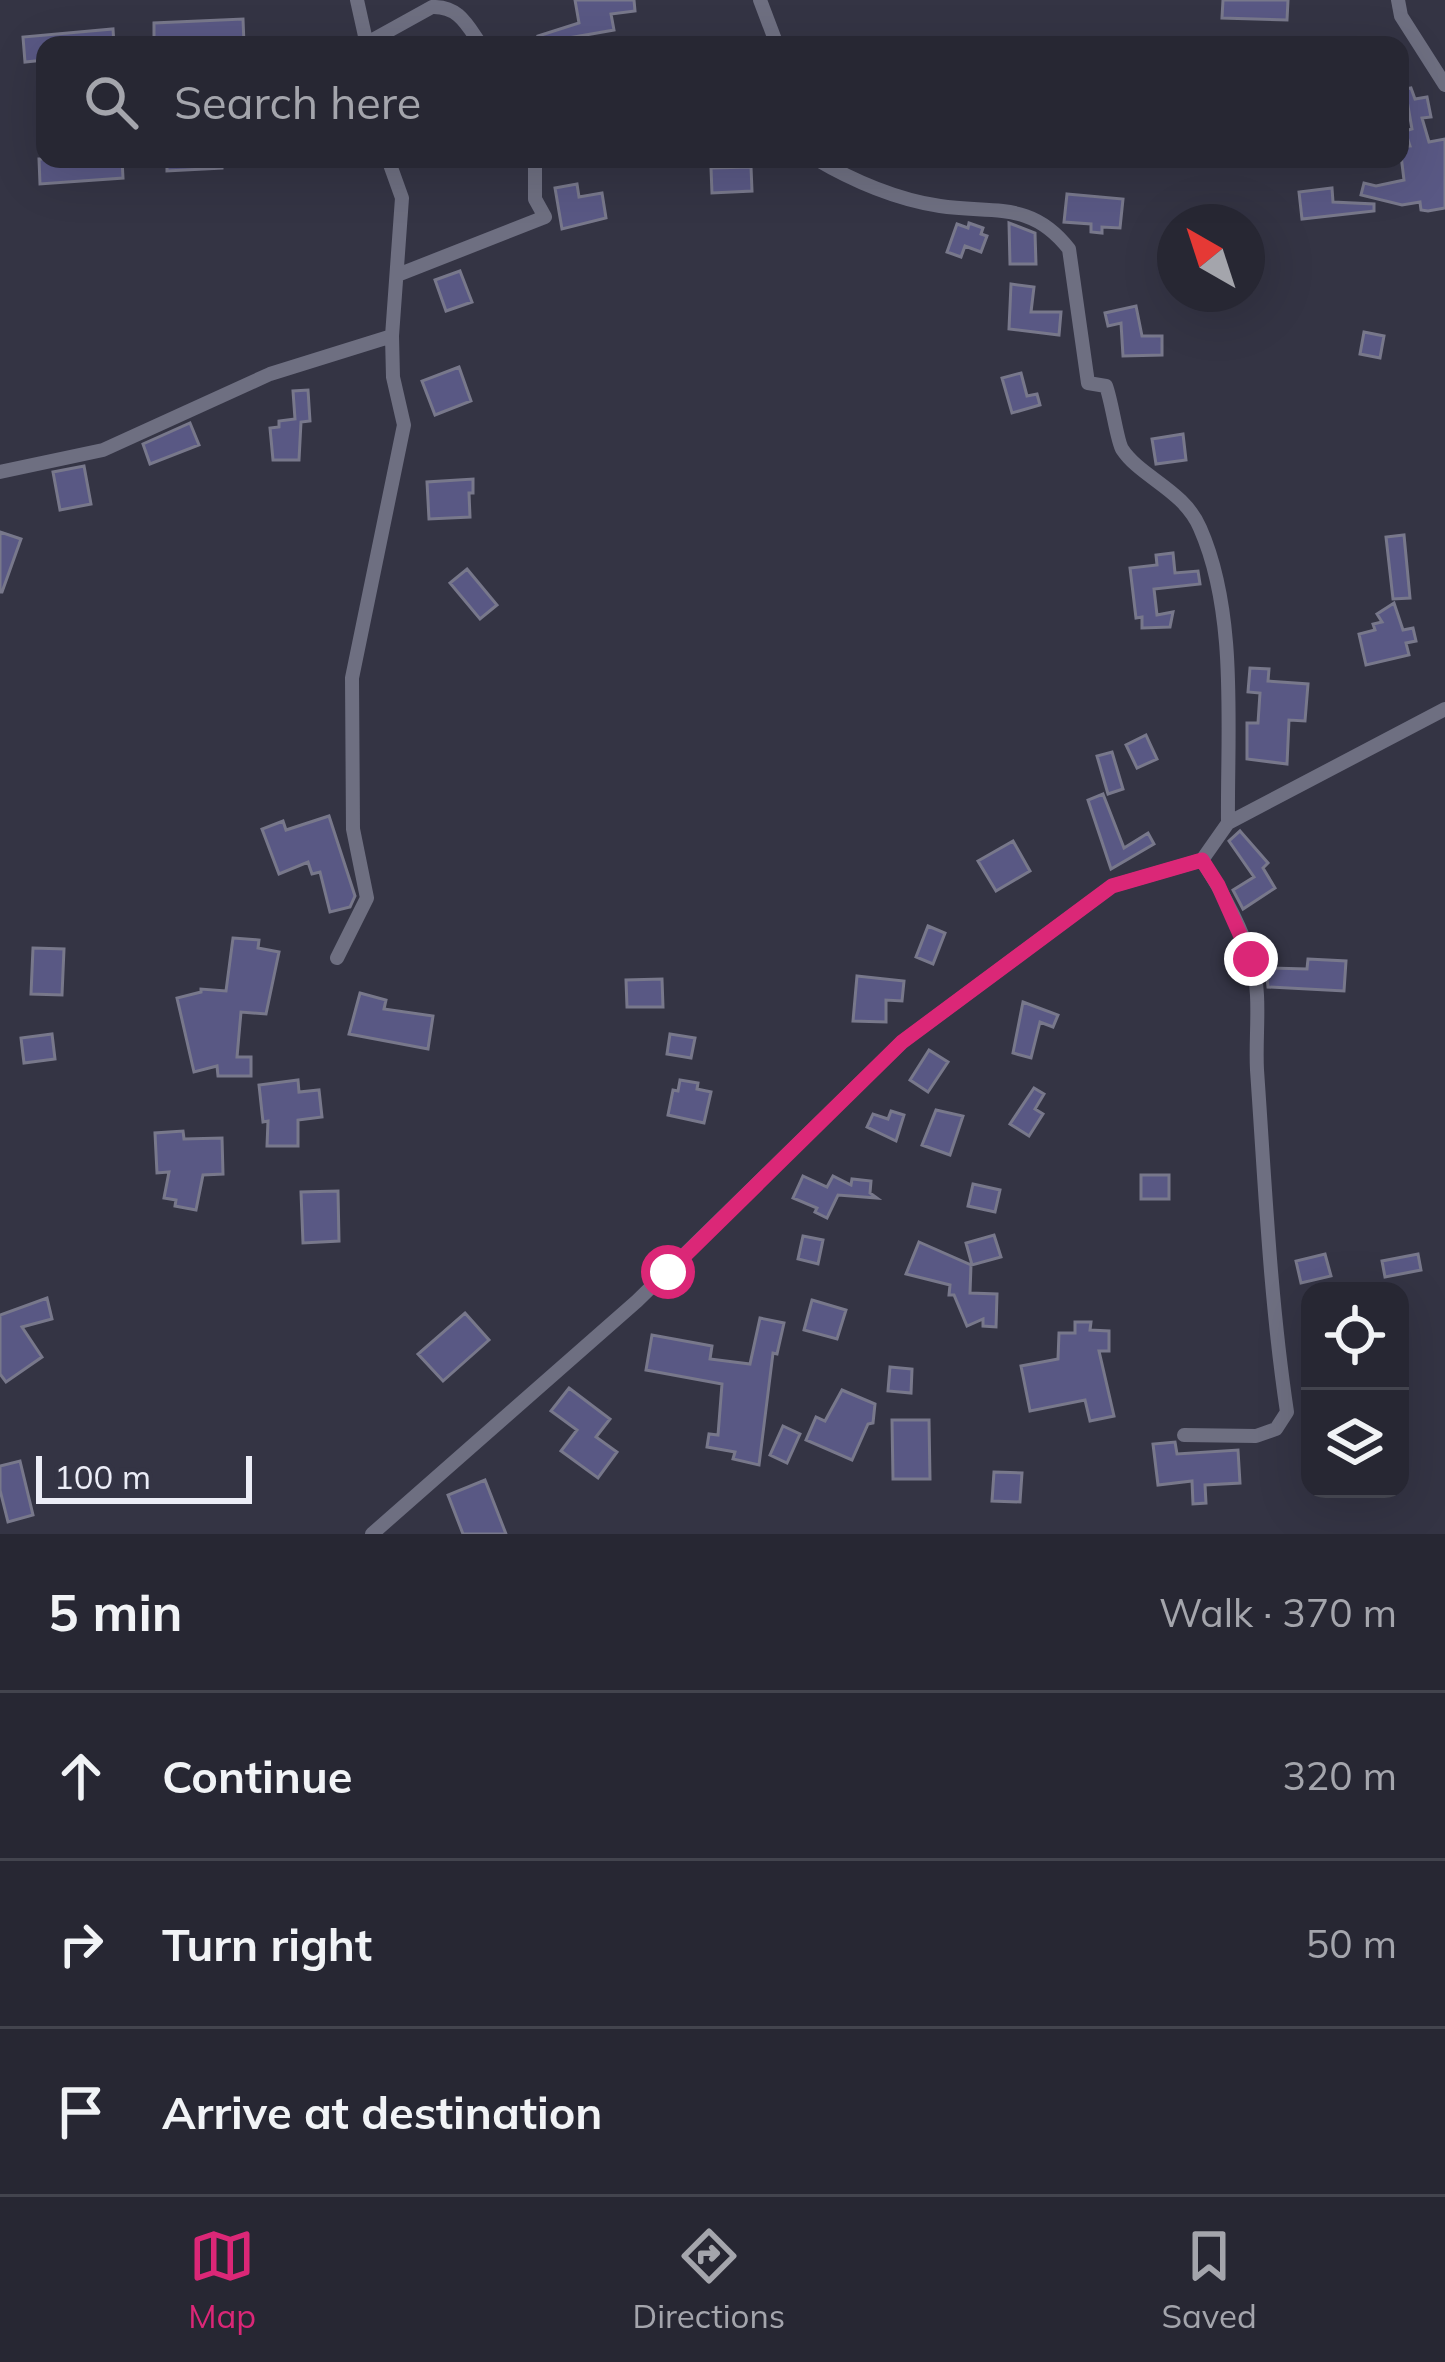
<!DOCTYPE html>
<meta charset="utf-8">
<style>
:root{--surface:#272733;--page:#2f2f3b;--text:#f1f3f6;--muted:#a4a5ac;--line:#43444e;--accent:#db2777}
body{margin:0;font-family:Mulish,sans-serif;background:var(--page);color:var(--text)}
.controls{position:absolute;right:36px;bottom:36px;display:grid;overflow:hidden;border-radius:24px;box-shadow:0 12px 48px #0002}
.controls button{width:108px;height:108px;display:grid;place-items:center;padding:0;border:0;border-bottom:3px solid var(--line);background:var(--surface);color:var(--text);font:60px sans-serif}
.compass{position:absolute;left:1157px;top:204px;width:108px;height:108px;border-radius:50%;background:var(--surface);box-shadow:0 12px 48px #0002;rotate:321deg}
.scale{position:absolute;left:36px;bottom:30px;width:216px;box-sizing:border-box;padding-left:12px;border:6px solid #ecedf7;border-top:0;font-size:33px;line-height:42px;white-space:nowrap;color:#ecedf7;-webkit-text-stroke:9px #343444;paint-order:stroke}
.stop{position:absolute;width:36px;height:36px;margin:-27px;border:9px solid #db2777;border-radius:50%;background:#fff}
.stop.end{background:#db2777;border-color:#fff;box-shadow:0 3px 12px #0008}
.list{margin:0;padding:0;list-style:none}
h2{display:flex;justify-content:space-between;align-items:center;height:156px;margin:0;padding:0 48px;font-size:51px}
h2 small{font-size:39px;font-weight:400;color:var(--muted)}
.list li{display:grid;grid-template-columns:78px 1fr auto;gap:36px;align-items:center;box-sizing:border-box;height:168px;padding:0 48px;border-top:3px solid var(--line)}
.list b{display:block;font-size:45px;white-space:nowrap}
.list em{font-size:39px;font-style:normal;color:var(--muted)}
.icon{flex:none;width:66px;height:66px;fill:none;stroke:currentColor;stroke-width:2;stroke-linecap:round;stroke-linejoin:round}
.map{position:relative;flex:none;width:1445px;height:1534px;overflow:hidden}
.search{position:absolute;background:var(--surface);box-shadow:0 12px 48px #0002;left:36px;right:36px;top:36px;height:132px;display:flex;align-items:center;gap:30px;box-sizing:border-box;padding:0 42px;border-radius:24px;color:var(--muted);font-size:45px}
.sheet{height:660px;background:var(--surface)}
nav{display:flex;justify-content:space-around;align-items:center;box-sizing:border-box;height:168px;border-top:3px solid var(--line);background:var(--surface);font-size:33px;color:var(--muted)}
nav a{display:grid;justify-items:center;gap:6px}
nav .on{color:var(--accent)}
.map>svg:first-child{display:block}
.building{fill:#595884;stroke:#78788b;stroke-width:3}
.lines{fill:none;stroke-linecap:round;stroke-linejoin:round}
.minor{stroke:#6e6f81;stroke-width:14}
.route{stroke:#db2777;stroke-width:15}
</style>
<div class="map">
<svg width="1445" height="1534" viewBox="0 0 1445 1534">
<rect width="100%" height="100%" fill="#343444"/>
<path class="building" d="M 575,0 L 634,0 L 635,11 L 611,14 L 614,30 L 563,39 L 565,45 L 540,43 L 538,36 L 579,23 Z
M 1223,0 L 1288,0 L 1287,20 L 1222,18 Z
M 243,19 L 244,44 L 154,45 L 154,23 Z
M 113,29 L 114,45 L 45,45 L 45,60 L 25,62 L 23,37 Z
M 1411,88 L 1415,99 L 1427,97 L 1431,117 L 1422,118 L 1429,142 L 1445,139 L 1445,208 L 1428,211 L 1421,210 L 1420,202 L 1402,205 L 1361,195 L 1364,183 L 1376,186 L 1404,180 L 1400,147 L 1410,146 L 1405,131 L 1412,129 L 1405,89 Z
M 39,159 L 122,159 L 123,178 L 40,184 Z
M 167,159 L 222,159 L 222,168 L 167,171 Z
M 751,167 L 752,191 L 712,193 L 711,168 Z
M 577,184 L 579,197 L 602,193 L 606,218 L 562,229 L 555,188 Z
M 1332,188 L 1333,202 L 1374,204 L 1374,211 L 1302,219 L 1299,192 Z
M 1067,194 L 1123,199 L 1120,228 L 1102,227 L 1102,233 L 1091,232 L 1091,224 L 1064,222 Z
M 969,223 L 983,228 L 981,234 L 987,236 L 981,252 L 965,246 L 961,257 L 947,252 L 957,224 L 968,228 Z
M 1009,223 L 1035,233 L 1036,264 L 1010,264 Z
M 460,271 L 472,302 L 446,311 L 435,280 Z
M 1011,284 L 1034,287 L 1031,312 L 1061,312 L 1059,335 L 1009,329 Z
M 1136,306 L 1142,336 L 1162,336 L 1162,355 L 1123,356 L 1121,323 L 1108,326 L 1105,313 Z
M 1364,332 L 1384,336 L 1380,358 L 1360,354 Z
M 459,367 L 471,401 L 435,415 L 422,381 Z
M 1021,373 L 1027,396 L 1037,394 L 1040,405 L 1012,413 L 1002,378 Z
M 308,390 L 310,421 L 301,422 L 299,460 L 273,460 L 270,428 L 279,427 L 279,421 L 295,419 L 293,391 Z
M 190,423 L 199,445 L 150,464 L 143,444 Z
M 1183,434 L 1186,460 L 1156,464 L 1152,439 Z
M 84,466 L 91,504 L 60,510 L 53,472 Z
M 473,479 L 473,493 L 469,493 L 470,517 L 429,519 L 427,482 Z
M 0,532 L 21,539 L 2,592 L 0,592 Z
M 1404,535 L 1410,598 L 1393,599 L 1386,537 Z
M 1173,553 L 1175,573 L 1198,571 L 1200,584 L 1154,589 L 1157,615 L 1173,612 L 1170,627 L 1142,628 L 1142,617 L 1136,618 L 1130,568 L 1157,565 L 1156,555 Z
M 467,569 L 497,605 L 480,619 L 450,583 Z
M 1394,603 L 1403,630 L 1413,628 L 1416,641 L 1406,643 L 1409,655 L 1366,665 L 1359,634 L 1375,630 L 1373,624 L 1382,622 L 1377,614 Z
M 1250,668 L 1269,669 L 1268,681 L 1308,684 L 1305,721 L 1289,720 L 1287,764 L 1247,759 L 1247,723 L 1258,723 L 1260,693 L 1248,692 Z
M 1146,735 L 1157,759 L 1137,768 L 1126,745 Z
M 1112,752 L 1123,789 L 1108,794 L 1097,756 Z
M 1103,794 L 1124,848 L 1148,833 L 1154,844 L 1111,869 L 1088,800 Z
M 329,816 L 355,896 L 350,907 L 330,912 L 320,872 L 312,874 L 308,862 L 279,874 L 262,829 L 283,821 L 286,830 Z
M 1240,831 L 1268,863 L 1263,868 L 1275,888 L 1243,909 L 1233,890 L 1254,877 L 1229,841 Z
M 1013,841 L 1030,871 L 996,891 L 978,861 Z
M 928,926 L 945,933 L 933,964 L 916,957 Z
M 233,938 L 259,940 L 258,948 L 279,952 L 266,1014 L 241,1012 L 237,1057 L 251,1057 L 251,1076 L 218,1076 L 217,1066 L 194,1072 L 177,998 L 201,992 L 201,989 L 226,991 Z
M 33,948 L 64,949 L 62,995 L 31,994 Z
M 1308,959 L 1346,961 L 1344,991 L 1268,987 L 1266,968 L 1307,969 Z
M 857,976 L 904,981 L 902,1001 L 886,1000 L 886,1022 L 853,1021 Z
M 662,979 L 663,1007 L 627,1007 L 626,980 Z
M 360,993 L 386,1000 L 384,1009 L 433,1016 L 428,1049 L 349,1034 Z
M 1023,1002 L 1058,1015 L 1053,1027 L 1040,1022 L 1031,1058 L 1013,1053 Z
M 52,1034 L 55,1059 L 24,1063 L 21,1038 Z
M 670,1034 L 695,1038 L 691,1058 L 667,1054 Z
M 929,1050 L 948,1062 L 928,1092 L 910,1080 Z
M 298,1080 L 299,1092 L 319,1090 L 322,1117 L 298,1120 L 298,1146 L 267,1146 L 268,1121 L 263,1122 L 259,1085 Z
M 680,1080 L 698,1083 L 697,1089 L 711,1092 L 704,1123 L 668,1115 L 673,1090 L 678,1091 Z
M 1034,1088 L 1044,1094 L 1035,1109 L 1043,1114 L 1029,1136 L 1010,1124 Z
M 936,1110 L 963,1116 L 950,1155 L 922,1145 Z
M 891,1111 L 904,1115 L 896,1141 L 867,1127 L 873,1114 L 888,1119 Z
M 183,1131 L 184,1139 L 222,1138 L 223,1174 L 203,1175 L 196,1210 L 175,1206 L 176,1200 L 164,1198 L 169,1172 L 157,1173 L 155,1133 Z
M 1141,1175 L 1169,1175 L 1169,1199 L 1141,1199 Z
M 803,1176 L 827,1187 L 833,1176 L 851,1185 L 852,1179 L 871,1181 L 870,1193 L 877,1198 L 838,1195 L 827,1218 L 815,1212 L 817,1208 L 793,1198 Z
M 973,1184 L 1000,1190 L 995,1212 L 968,1206 Z
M 338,1191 L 339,1241 L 303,1243 L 301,1192 Z
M 994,1235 L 1001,1257 L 972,1265 L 966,1243 Z
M 803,1236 L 823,1240 L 818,1264 L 798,1259 Z
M 919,1242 L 971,1265 L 970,1293 L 997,1294 L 996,1327 L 983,1326 L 983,1319 L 967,1326 L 954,1295 L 949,1295 L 950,1285 L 906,1274 Z
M 1325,1254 L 1331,1276 L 1301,1283 L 1296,1261 Z
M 1418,1254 L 1421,1270 L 1385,1277 L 1382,1261 Z
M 47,1298 L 52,1319 L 22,1327 L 42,1357 L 6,1382 L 0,1374 L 0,1315 Z
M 812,1300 L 846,1310 L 837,1339 L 804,1330 Z
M 465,1313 L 489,1340 L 443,1381 L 418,1354 Z
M 760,1318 L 784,1323 L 777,1354 L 773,1353 L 759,1465 L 733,1459 L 735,1452 L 707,1447 L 709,1434 L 718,1435 L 722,1384 L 646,1370 L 652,1335 L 712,1346 L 710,1359 L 750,1364 Z
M 1075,1322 L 1091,1322 L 1090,1330 L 1109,1331 L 1109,1351 L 1099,1351 L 1114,1416 L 1090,1421 L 1085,1400 L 1030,1411 L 1021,1366 L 1058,1359 L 1059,1333 L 1075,1333 Z
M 890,1367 L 912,1369 L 911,1393 L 888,1391 Z
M 569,1388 L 610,1419 L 596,1437 L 617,1452 L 598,1478 L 561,1451 L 577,1430 L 551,1411 Z
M 842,1390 L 875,1404 L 873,1423 L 868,1424 L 852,1460 L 806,1440 L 816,1417 L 825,1421 Z
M 892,1420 L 929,1420 L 930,1479 L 893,1479 Z
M 783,1426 L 800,1434 L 787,1463 L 770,1455 Z
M 1175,1442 L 1177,1454 L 1238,1450 L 1240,1483 L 1205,1485 L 1206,1503 L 1193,1504 L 1192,1481 L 1158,1485 L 1153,1444 Z
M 20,1461 L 33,1515 L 8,1522 L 0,1490 L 0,1466 Z
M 994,1472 L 1022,1473 L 1020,1502 L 992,1501 Z
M 485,1480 L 506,1534 L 463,1534 L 448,1495 Z"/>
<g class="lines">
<path class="minor" d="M 357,0 L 367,45
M 760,0 L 777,45
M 1398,0 L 1401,16 L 1445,85
M 367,43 L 432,7 C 459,6 467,25 481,45
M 816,159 C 853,181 898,200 940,206 C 993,214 1031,200 1069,249 L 1088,383 L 1106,386 C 1112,402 1117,441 1122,449 C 1140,477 1184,490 1200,528 C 1238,614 1227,730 1228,823
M 400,274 L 545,217 L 535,199 L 535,159
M 0,472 L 103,450 L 270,374 L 392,336
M 337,958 L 367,898 L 353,829 L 352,678 L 404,425 L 393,377 L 392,336 L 402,198 L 388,159
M 1184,1435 L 1256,1436 L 1276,1429 L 1287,1412 C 1270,1299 1265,1184 1257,1070 C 1255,1034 1262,994 1251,959 C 1241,925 1221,890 1202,860
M 372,1534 L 637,1301 L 902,1042 L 1112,886 L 1202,860 L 1228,823 L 1445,709"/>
</g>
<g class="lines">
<path class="route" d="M 668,1272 L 902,1042 L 1112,886 L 1202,860 L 1218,885 L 1251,959"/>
</g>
</svg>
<div class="controls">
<button><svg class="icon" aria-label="locate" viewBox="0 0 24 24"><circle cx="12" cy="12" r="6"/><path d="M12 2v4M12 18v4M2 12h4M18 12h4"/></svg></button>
<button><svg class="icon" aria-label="layers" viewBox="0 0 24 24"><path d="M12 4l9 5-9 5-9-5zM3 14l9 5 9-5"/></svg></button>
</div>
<svg class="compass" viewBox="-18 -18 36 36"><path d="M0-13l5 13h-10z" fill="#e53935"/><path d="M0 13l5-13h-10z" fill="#a4a5ac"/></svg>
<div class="scale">100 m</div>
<div class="stop" style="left:668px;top:1272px"></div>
<div class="stop end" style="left:1251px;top:959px"></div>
<div class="search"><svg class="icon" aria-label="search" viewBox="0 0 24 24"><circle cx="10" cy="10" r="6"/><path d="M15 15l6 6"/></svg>Search here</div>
</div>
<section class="sheet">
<h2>5 min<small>Walk · 370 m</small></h2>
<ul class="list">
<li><svg class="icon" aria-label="ahead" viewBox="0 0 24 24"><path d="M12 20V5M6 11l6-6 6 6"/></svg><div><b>Continue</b></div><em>320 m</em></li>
<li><svg class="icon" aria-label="right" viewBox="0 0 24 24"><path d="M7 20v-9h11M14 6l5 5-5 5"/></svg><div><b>Turn right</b></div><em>50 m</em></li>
<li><svg class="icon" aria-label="arrive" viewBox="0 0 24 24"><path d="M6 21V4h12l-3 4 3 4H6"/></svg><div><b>Arrive at destination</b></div></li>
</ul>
</section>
<nav>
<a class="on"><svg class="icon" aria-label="map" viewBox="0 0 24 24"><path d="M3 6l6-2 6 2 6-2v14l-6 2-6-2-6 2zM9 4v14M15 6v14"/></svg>Map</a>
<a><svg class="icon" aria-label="directions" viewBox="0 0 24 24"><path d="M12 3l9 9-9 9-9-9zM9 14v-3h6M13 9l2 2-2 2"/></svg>Directions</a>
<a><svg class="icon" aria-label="saved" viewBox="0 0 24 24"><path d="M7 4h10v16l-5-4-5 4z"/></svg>Saved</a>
</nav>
